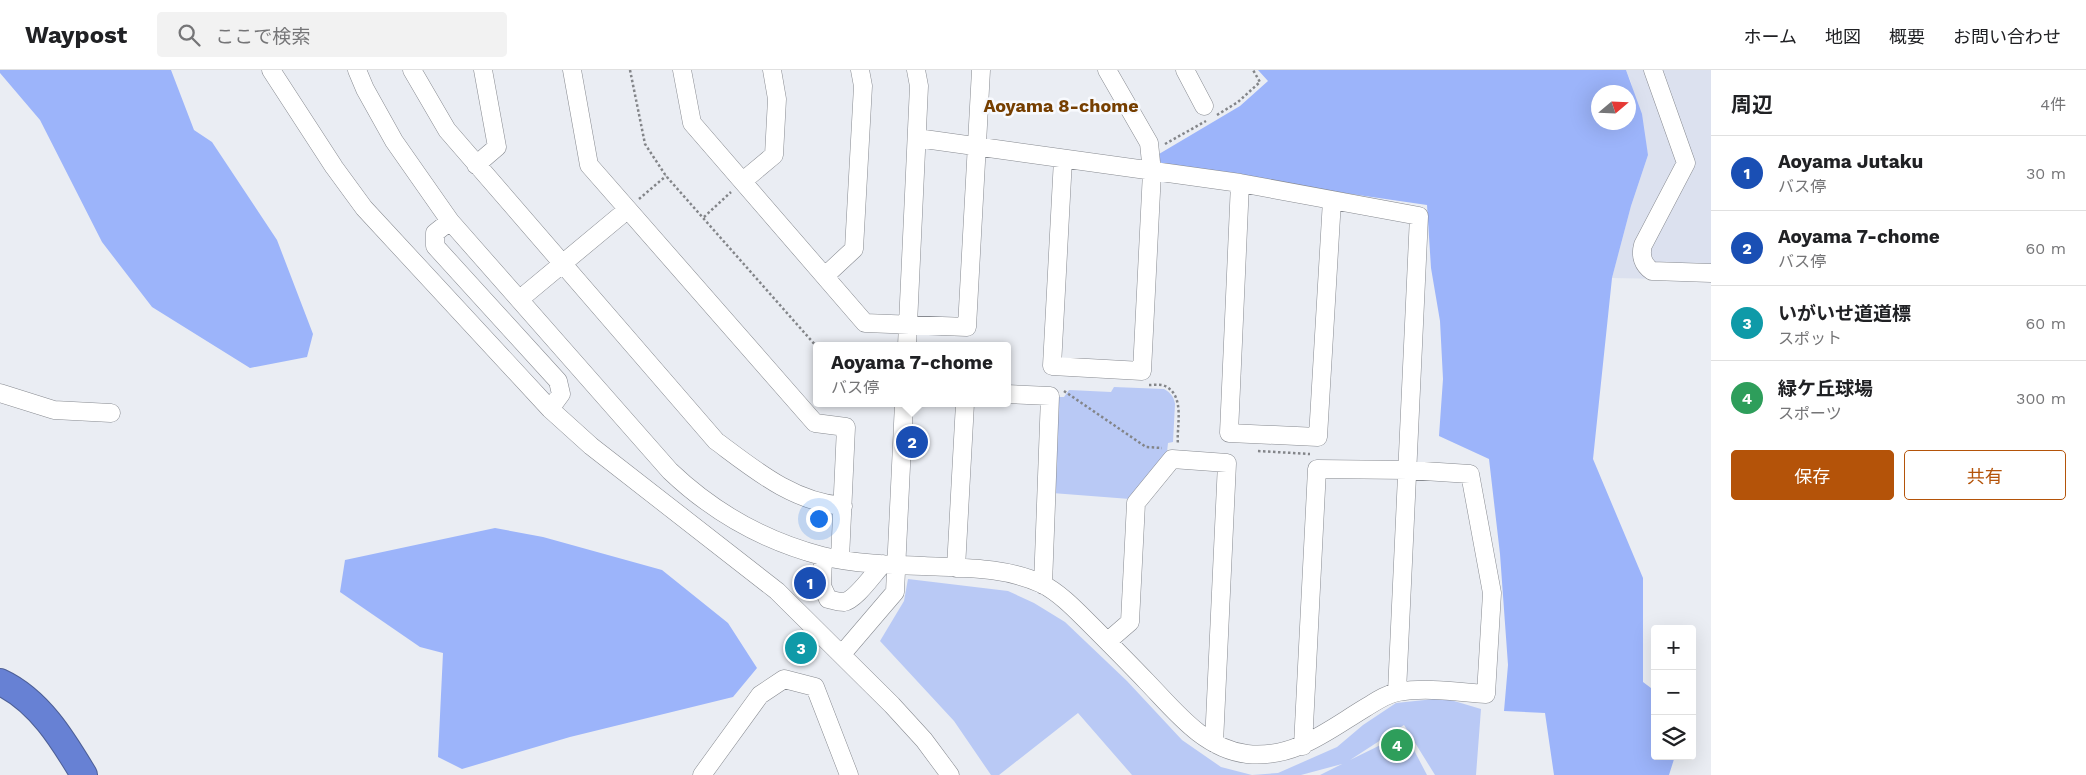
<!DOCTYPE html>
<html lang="ja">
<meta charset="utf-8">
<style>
:root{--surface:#fff;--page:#f2f2f2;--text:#202124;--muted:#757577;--line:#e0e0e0;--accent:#b45309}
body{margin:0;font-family:"Work Sans","Noto Sans JP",sans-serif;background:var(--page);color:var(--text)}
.controls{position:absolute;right:15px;bottom:15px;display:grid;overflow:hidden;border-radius:5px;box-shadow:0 5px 20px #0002}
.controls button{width:45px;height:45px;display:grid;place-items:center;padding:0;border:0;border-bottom:1px solid var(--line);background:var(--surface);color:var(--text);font:25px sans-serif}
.compass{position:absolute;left:1591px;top:15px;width:45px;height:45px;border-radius:50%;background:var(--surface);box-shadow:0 5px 20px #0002;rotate:71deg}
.you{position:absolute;left:818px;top:448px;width:18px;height:18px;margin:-12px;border:4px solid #fff;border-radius:50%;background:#1a73e8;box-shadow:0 0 0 8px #1a73e833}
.badge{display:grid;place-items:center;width:32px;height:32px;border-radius:50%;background:var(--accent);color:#fff;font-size:16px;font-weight:700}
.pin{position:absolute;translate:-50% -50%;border:2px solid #fff;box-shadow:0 1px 5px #0006}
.popup{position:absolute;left:813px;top:272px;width:198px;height:65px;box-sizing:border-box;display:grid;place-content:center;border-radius:5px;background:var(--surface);filter:drop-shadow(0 1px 4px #0005);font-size:16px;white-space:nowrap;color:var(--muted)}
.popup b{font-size:19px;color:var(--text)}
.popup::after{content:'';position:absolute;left:50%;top:100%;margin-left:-10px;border:10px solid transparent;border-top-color:var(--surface)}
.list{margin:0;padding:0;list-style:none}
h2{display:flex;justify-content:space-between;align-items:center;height:65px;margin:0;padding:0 20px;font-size:21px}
h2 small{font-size:16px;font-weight:400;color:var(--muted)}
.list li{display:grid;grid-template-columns:32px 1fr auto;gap:15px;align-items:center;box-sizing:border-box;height:75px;padding:0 20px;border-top:1px solid var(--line)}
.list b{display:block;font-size:19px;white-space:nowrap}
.list p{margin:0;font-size:16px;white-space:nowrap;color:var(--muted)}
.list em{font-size:16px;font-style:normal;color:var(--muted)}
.actions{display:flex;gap:10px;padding:15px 20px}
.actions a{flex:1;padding:11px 0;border:1px solid var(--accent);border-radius:5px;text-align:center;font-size:18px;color:var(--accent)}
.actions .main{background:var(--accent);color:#fff}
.icon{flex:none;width:28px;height:28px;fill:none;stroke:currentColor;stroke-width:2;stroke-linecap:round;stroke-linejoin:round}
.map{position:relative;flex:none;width:1711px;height:705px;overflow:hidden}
header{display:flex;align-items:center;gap:30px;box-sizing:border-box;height:70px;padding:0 25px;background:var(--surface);border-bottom:1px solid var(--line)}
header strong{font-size:24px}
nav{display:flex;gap:28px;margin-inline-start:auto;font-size:18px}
.search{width:350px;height:45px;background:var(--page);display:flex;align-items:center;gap:12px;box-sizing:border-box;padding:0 18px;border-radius:5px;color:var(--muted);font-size:19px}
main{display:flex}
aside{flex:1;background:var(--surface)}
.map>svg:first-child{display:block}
.built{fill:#dce1ef}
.green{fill:#b9c9f5}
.forest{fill:#9cb4fa;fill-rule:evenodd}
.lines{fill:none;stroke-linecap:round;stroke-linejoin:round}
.minor-casing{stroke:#878a90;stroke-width:19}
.highway-casing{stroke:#4d5f96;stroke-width:28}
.path{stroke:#838589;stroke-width:2.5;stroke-dasharray:2.5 2.5;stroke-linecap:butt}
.minor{stroke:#fff;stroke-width:18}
.highway{stroke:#6781d4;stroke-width:26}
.labels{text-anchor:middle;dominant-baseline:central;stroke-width:5;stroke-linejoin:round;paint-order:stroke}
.neighbourhood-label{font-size:18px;font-weight:bold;fill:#763f01;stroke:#f8fafe}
</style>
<header>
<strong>Waypost</strong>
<div class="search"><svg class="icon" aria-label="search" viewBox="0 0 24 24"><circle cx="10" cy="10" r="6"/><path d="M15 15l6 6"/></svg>ここで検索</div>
<nav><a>ホーム</a><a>地図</a><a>概要</a><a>お問い合わせ</a></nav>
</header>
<main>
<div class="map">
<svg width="1711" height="705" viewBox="0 0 1711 705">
<rect width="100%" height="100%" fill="#eaedf3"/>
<path class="built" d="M 1626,0 L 1711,0 L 1711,210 L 1612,208 L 1631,136 L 1648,85 L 1631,12 Z"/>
<path class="green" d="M 1114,317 L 1164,319 C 1171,323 1174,327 1175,334 L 1173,372 L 1168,373 L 1167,382 L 1130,429 L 1052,423 L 1058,327 L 1064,327 L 1069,320 L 1111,322 Z
M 908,509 L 1008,521 L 1034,533 L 1065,552 L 1127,611 L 1182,670 L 1221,697 L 1252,705 L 1278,703 L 1337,677 L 1363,655 L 1396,633 L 1444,628 L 1481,639 L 1476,705 L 1435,705 L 1404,655 L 1350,690 L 1405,663 L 1427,705 L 1320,705 L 1342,694 L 1301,705 L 1132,705 L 1078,643 L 999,705 L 991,705 L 954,651 L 880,571 L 904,531 Z"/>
<path class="forest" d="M 0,0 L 171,0 L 194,60 L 212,72 L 277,170 L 313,264 L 307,287 L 250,298 L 152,237 L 102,172 L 40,50 L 0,3 Z
M 1258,0 L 1626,0 L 1642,44 L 1648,85 L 1631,136 L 1612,208 L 1593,389 L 1643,508 L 1643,612 L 1655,621 L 1655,686 L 1675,686 L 1669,705 L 1554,705 L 1545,643 L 1504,641 L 1508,595 L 1500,484 L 1489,389 L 1439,366 L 1443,309 L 1440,251 L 1431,198 L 1427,135 L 1165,97 L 1159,90 L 1159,84 L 1240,36 L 1268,11 ZM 1598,22 L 1628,22 L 1628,52 L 1598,52 Z
M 495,458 L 543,467 L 662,500 L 728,553 L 757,598 L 733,627 L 570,667 L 462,699 L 438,687 L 443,583 L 420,577 L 340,522 L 345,490 Z"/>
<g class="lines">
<defs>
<path id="minor" d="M 271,0 L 334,97 L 364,138 L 550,339 L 591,376 L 777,521 L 892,635 L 924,670 L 950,705
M 357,0 L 365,19 L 394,71 L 450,151 L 670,401 C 713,442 765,471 822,486 C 855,494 891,495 924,496 C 963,498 1006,497 1042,514 C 1058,522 1073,537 1085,549 C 1106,570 1127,591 1147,612 C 1175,641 1204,679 1247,684 C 1294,689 1327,661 1365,638 C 1375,632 1386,624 1398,622 C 1426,617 1458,622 1486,624 L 1492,523 L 1470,404 L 1408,400 L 1317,399 L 1303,676
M 412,0 L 447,60 L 716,371 C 755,400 793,432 843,436
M 572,0 L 589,95 L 815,353 L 846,357 L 840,489
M 682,0 L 692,53 L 865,253 L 967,257 L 981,0
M 1185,0 L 1204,36
M 1653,0 L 1686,93 L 1643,175 C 1640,186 1643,195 1652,201 L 1711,203
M 917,68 L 1240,113 L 1419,146 L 1397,622
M 1063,89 L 1052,296 L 1142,301 L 1152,102 L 1149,73 L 1107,0
M 476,95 L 497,77 L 483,0
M 743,111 L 774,85 L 777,29 L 772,0
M 1240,113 L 1229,363 L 1318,367 L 1332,130
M 450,151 L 435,163 L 435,176 L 558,311 L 561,324 L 550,339
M 825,206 L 854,179 L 863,16 L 860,0
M 520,229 L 627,140
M 907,276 L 919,16 L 916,0
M 0,323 L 54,340 L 111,343
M 1007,324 L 1050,326 L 1043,515
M 823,486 L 822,516 L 828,529 C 833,530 838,532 844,532 C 856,530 874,503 883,494
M 956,498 L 965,333
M 1108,571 L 1130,552 L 1136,433 L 1172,389 L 1227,393 L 1214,673
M 842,584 L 895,522 L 904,333
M 702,705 L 760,625 L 784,609 L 815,617 L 849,705"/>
<path id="highway" d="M 0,612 C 39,630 63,670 84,705"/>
</defs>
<use href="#minor" class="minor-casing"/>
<use href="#highway" class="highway-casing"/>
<path class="path" d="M 630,0 L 645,74 L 666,106 L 817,277
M 1217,45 L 1238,32 L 1260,12 L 1253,0
M 1165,74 L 1206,51
M 639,129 L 666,106
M 704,147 L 731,122
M 1149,315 C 1153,315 1161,314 1165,316 C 1186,326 1176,357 1178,374
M 1064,321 L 1146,377 L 1162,378
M 1258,381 L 1310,384"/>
<use href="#minor" class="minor"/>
<use href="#highway" class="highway"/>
</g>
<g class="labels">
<g class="neighbourhood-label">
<text x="1061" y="35">Aoyama 8-chome</text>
</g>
</g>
</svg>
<div class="controls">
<button>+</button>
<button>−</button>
<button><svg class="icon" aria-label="layers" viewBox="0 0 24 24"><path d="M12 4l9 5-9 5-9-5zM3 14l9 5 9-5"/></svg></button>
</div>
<svg class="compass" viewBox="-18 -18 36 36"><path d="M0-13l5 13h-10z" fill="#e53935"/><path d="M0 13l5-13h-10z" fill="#757577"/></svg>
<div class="you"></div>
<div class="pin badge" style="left:810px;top:513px;background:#1a4fb4">1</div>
<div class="pin badge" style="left:912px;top:372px;background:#1a4fb4">2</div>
<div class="popup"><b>Aoyama 7-chome</b>バス停</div>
<div class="pin badge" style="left:801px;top:578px;background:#0f9aa8">3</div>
<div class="pin badge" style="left:1397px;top:675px;background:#2e9e5b">4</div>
</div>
<aside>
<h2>周辺<small>4件</small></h2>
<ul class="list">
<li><span class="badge" style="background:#1a4fb4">1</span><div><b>Aoyama Jutaku</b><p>バス停</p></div><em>30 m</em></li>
<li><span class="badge" style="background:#1a4fb4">2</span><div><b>Aoyama 7-chome</b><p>バス停</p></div><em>60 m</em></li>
<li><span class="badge" style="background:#0f9aa8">3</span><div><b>いがいせ道道標</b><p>スポット</p></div><em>60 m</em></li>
<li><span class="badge" style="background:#2e9e5b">4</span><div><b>緑ケ丘球場</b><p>スポーツ</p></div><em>300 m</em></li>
</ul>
<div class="actions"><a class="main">保存</a><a>共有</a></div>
</aside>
</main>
